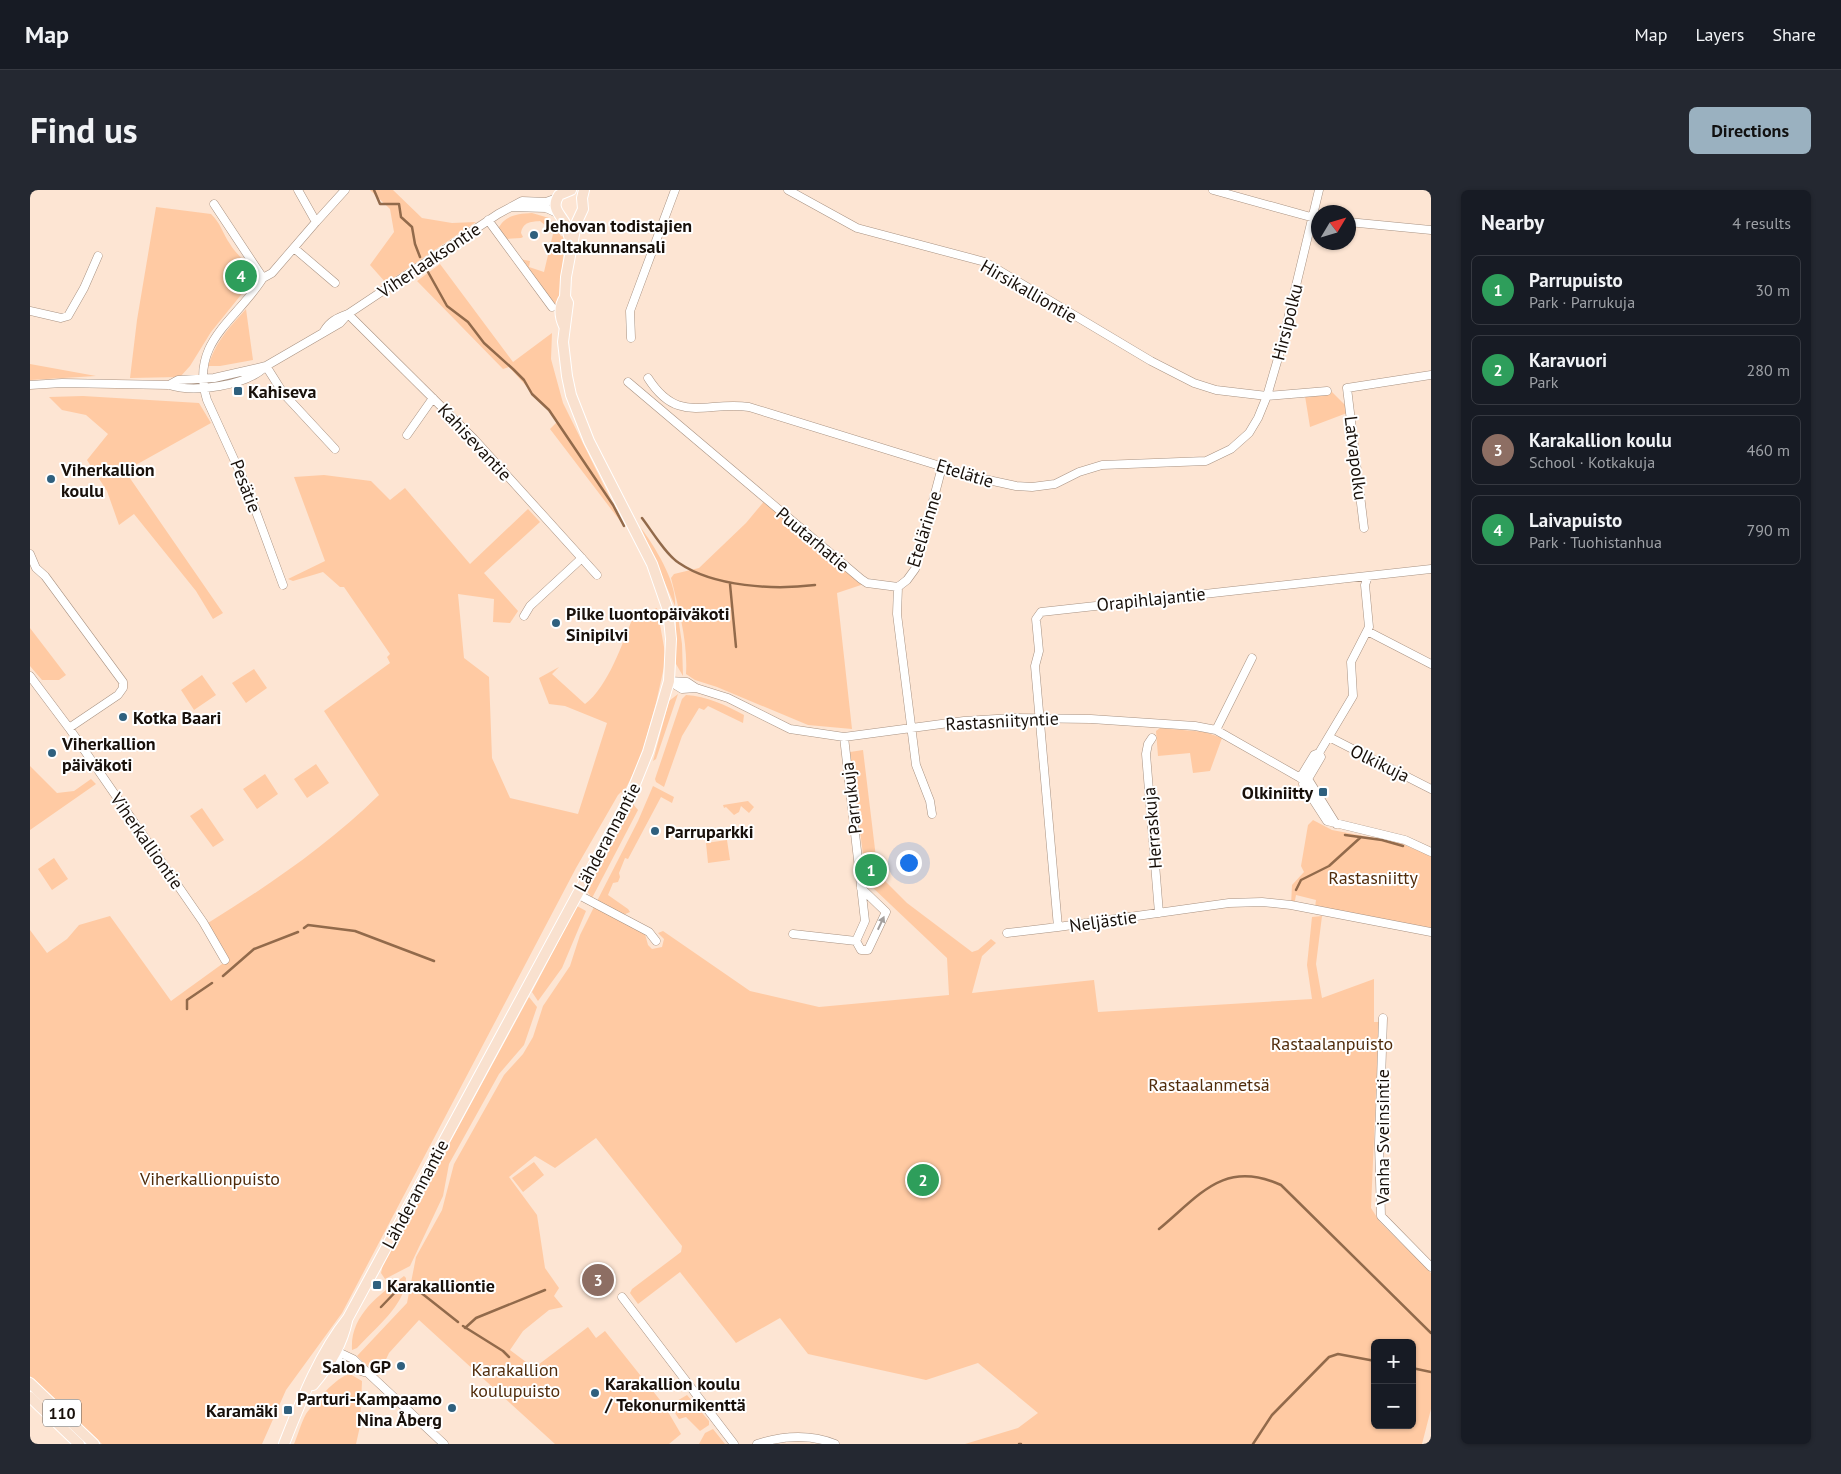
<!DOCTYPE html>
<meta charset="utf-8">
<style>
:root{--surface:#171b24;--page:#242831;--text:#f1f3f6;--muted:#9ea1a6;--line:#363941;--accent:#9ab1c0}
body{margin:0;font-family:"PT Sans",sans-serif;background:var(--page);color:var(--text)}
.controls{position:absolute;right:15px;bottom:15px;display:grid;overflow:hidden;border-radius:8px;box-shadow:0 1px 4px #0004}
.controls button{width:45px;height:45px;display:grid;place-items:center;padding:0;border:0;border-bottom:1px solid var(--line);background:var(--surface);color:var(--text);font:25px sans-serif}
.compass{position:absolute;left:1281px;top:15px;width:45px;height:45px;border-radius:50%;background:var(--surface);box-shadow:0 1px 4px #0004;rotate:52deg}
.you{position:absolute;left:878px;top:672px;width:18px;height:18px;margin:-12px;border:4px solid #fff;border-radius:50%;background:#1a73e8;box-shadow:0 0 0 8px #1a73e833}
.badge{display:grid;place-items:center;width:32px;height:32px;border-radius:50%;background:var(--accent);color:#fff;font-size:16px;font-weight:700}
.pin{position:absolute;translate:-50% -50%;border:2px solid #fff;box-shadow:0 1px 5px #0006}
.list{margin:0;padding:0;list-style:none}
h2{display:flex;justify-content:space-between;align-items:center;height:65px;margin:0;padding:0 20px;font-size:21px}
h2 small{font-size:16px;font-weight:400;color:var(--muted)}
.list li{display:grid;grid-template-columns:32px 1fr auto;gap:15px;align-items:center;box-sizing:border-box;height:70px;margin:0 10px 10px;padding:0 10px;border:1px solid var(--line);border-radius:8px}
.list b{display:block;font-size:19px;white-space:nowrap}
.list p{margin:0;font-size:16px;white-space:nowrap;color:var(--muted)}
.list em{font-size:16px;font-style:normal;color:var(--muted)}
.map{position:relative;flex:none;width:1401px;height:1254px;overflow:hidden;border-radius:8px}
header{display:flex;align-items:center;gap:30px;box-sizing:border-box;height:70px;padding:0 25px;background:var(--surface);border-bottom:1px solid var(--line)}
header strong{font-size:24px}
nav{display:flex;gap:28px;margin-inline-start:auto;font-size:18px}
.intro{display:flex;align-items:center;justify-content:space-between;box-sizing:border-box;height:120px;padding:0 30px}
h1{margin:0;font-size:35px}
.button{padding:12px 22px;border-radius:8px;background:var(--accent);color:#111;font-size:18px;font-weight:700}
main{display:flex;gap:30px;padding:0 30px}
aside{flex:1;background:var(--surface);border-radius:8px;box-shadow:0 1px 4px #0004}
.map>svg:first-child{display:block}
.green{fill:#ffcaa3;fill-rule:evenodd}
.lines{fill:none;stroke-linecap:round;stroke-linejoin:round}
.stream{stroke:#926a4b;stroke-width:2.5}
.minor-casing{stroke:#a89282;stroke-width:9}
.major-casing{stroke:#fff;stroke-width:12}
.minor{stroke:#fff;stroke-width:8}
.major{stroke:#f9e1cf;stroke-width:10}
.oneway{fill:#a39f9d}
.poi-dot{fill:#2f607e;stroke:#fff;stroke-width:2}
.labels{text-anchor:middle;dominant-baseline:central;stroke-width:4;stroke-linejoin:round;paint-order:stroke}
.shield{fill:#fff;stroke:#5d5854;stroke-width:1}
.shield-label{font-size:16px;font-weight:bold;fill:#18100a}
.poi-label{font-size:18px;font-weight:bold;fill:#18100a;stroke:#fff;text-anchor:start}
.street-label{font-size:18px;fill:#18100a;stroke:#fff}
.park-label{font-size:18px;fill:#512c0b;stroke:#fff}
</style>
<header>
<strong>Map</strong>
<nav><a>Map</a><a>Layers</a><a>Share</a></nav>
</header>
<div class="intro"><h1>Find us</h1><a class="button">Directions</a></div>
<main>
<div class="map">
<svg width="1401" height="1254" viewBox="0 0 1401 1254">
<rect width="100%" height="100%" fill="#fde5d3"/>
<path class="green" d="M 340,0 L 363,0 L 392,28 L 422,33 L 446,32 L 356,93 L 340,75 L 364,42 L 360,19 Z
M 126,17 L 181,24 C 190,32 193,44 200,54 C 206,65 223,76 223,90 L 181,142 L 160,176 L 150,187 L 100,188 L 107,130 Z
M 502,23 L 519,28 L 531,46 L 535,47 L 528,119 L 523,115 L 489,69 L 500,71 L 499,77 L 514,82 L 523,44 L 518,42 L 516,36 L 510,31 C 500,32 493,32 491,43 L 493,47 L 491,48 L 476,49 L 468,39 C 475,25 487,24 502,23 Z
M 410,74 L 483,172 L 522,143 L 521,169 L 533,213 L 594,336 L 520,239 L 528,231 L 479,177 L 473,179 L 387,91 Z
M 216,119 L 223,170 L 190,176 L 178,176 C 187,150 198,139 216,119 Z
M 0,174 L 66,186 L 0,190 Z
M 1301,201 L 1317,217 L 1317,223 L 1280,237 L 1275,206 Z
M 53,206 L 169,213 L 181,233 L 95,281 L 193,423 L 183,429 L 166,401 L 104,324 L 89,335 L 77,301 L 57,270 L 78,244 L 56,225 L 32,220 L 19,207 Z
M 294,285 L 341,291 L 360,310 L 375,298 L 440,374 L 498,319 L 510,332 L 454,383 L 488,421 L 480,433 L 463,432 L 464,409 L 428,404 L 434,468 L 459,487 L 462,568 L 480,608 L 548,624 L 577,533 L 535,516 L 519,514 L 509,488 L 529,477 L 522,484 L 555,514 C 578,497 593,452 603,427 L 627,418 L 636,468 L 626,513 L 610,570 L 593,604 L 591,602 L 588,605 L 546,678 L 312,1123 L 256,1200 L 232,1254 L 72,1254 L 0,1186 L 0,740 L 17,763 L 37,749 L 49,735 L 80,726 L 141,811 L 199,769 L 178,733 C 238,696 298,655 349,605 L 294,521 L 360,473 L 357,467 L 360,464 L 314,397 L 310,397 L 293,382 L 263,391 L 258,389 L 295,371 L 264,287 Z
M 736,309 L 837,393 L 807,403 L 822,539 L 778,535 L 687,497 L 665,490 L 656,484 C 658,453 649,419 641,388 L 644,384 L 669,378 L 716,333 Z
M 611,338 C 625,357 647,392 645,416 Z
M 646,423 L 648,426 L 652,454 L 653,486 L 646,474 Z
M 0,438 L 36,485 L 29,490 L 12,490 L 0,476 Z
M 224,479 L 237,498 L 216,513 L 202,493 Z
M 172,485 L 186,505 L 164,520 L 151,500 Z
M 648,504 L 626,569 L 623,571 L 639,511 Z
M 656,505 C 677,506 695,515 714,525 L 713,533 L 678,516 L 674,520 L 669,518 L 652,546 L 634,597 L 626,592 L 625,589 L 652,509 Z
M 1130,538 L 1175,542 L 1192,548 L 1180,581 L 1163,583 L 1160,563 L 1128,566 L 1126,541 Z
M 833,560 L 848,684 L 877,713 L 942,762 L 948,760 L 961,749 L 966,753 L 952,766 L 942,803 L 1064,790 L 1068,822 L 1282,809 L 1277,775 L 1282,727 L 1292,726 L 1286,774 L 1292,808 L 1344,789 L 1344,832 L 1349,832 L 1341,1018 L 1350,1032 L 1401,1083 L 1401,1219 L 1392,1254 L 935,1254 L 988,1238 L 1008,1223 L 948,1173 L 896,1190 L 778,1164 L 750,1128 L 706,1153 L 650,1082 L 608,1114 L 600,1103 L 602,1099 L 651,1062 L 652,1056 L 566,948 L 525,978 L 505,966 L 479,987 L 507,1025 L 515,1078 L 529,1098 L 524,1106 L 533,1117 L 519,1120 L 493,1141 L 480,1160 L 504,1178 L 558,1137 L 566,1148 L 575,1141 L 634,1215 L 651,1244 L 639,1254 L 525,1254 L 389,1130 L 359,1163 L 348,1186 L 327,1166 L 377,1113 L 386,1067 L 412,1020 L 424,974 L 474,885 L 493,864 L 503,847 L 513,816 L 540,776 L 550,745 L 564,717 L 615,744 L 618,755 L 622,759 L 632,757 L 634,749 L 628,743 L 633,741 L 720,801 L 789,817 L 919,805 L 917,768 L 841,696 L 836,688 L 820,562 ZM 1345,1153 L 1382,1153 L 1382,1235 L 1345,1235 Z
M 286,574 L 299,593 L 277,608 L 264,589 Z
M 0,576 L 27,603 L 44,601 L 61,589 L 66,594 L 0,640 Z
M 235,584 L 248,604 L 227,619 L 213,599 Z
M 623,596 L 644,607 L 642,613 L 631,607 L 598,669 L 595,668 L 589,683 L 590,687 L 588,692 L 583,693 L 578,705 L 598,719 L 600,722 L 593,725 L 567,711 L 608,631 Z
M 718,611 L 724,617 L 719,623 L 711,616 L 709,622 L 704,625 L 696,617 L 694,618 L 693,615 Z
M 603,614 L 608,620 L 562,708 L 556,700 Z
M 172,618 L 194,650 L 183,657 L 160,626 Z
M 1283,630 L 1302,640 L 1370,653 L 1401,666 L 1401,739 L 1285,717 L 1286,710 L 1266,705 L 1264,716 L 1261,715 L 1262,695 L 1274,682 L 1271,676 L 1278,635 Z
M 697,650 L 700,670 L 678,673 L 676,653 Z
M 24,668 L 38,689 L 22,700 L 8,679 Z
M 547,716 L 556,721 L 532,778 L 508,811 L 502,802 Z
M 499,807 L 507,817 L 494,855 L 469,884 L 419,974 L 413,1006 L 380,1076 L 355,1089 L 351,1083 L 354,1070 L 371,1043 Z
M 504,972 L 514,985 L 493,1002 L 482,988 Z
M 374,1086 L 376,1088 C 376,1115 344,1139 327,1158 L 322,1160 C 320,1125 349,1105 374,1086 Z
M 320,1184 L 332,1191 L 330,1236 L 326,1254 L 264,1254 C 268,1245 271,1233 276,1224 C 284,1213 307,1186 320,1184 Z
M 657,1205 L 679,1231 L 679,1235 L 670,1241 L 656,1227 L 649,1229 L 643,1220 L 645,1212 Z
M 683,1239 L 695,1254 L 669,1254 L 675,1243 Z"/>
<g class="lines">
<path class="stream" d="M 344,0 L 350,14 L 369,14 L 371,27 L 382,37 L 385,54 L 390,67
M 398,82 L 417,116 L 438,132 L 454,153 L 483,179 L 494,190 L 502,204 L 519,220 L 583,315 L 594,336
M 612,328 C 622,341 636,365 649,373 C 684,397 744,400 785,395
M 700,394 L 706,457
M 1315,645 L 1352,650 L 1373,656
M 1266,700 L 1271,690 L 1299,676 L 1331,647
M 274,738 L 278,735 L 325,741 L 404,771
M 193,786 L 224,759 L 268,742
M 157,819 L 157,810 L 182,793
M 1129,1039 C 1170,1005 1194,969 1251,995 L 1401,1143
M 380,1094 L 428,1132
M 351,1117 L 373,1094 L 378,1094
M 433,1136 L 473,1161 L 479,1167
M 435,1138 L 446,1128 L 515,1100
M 1382,1178 L 1401,1182
M 989,1254 L 991,1254
M 1223,1254 L 1242,1225 L 1299,1167 L 1308,1164 L 1345,1171"/>
<defs>
<path id="minor" d="M 1183,0 L 1288,29
M 1289,0 L 1251,158 L 1237,206 L 1297,201
M 184,14 L 233,88
M 481,17 L 516,18 L 527,23
M 458,30 L 522,117
M 286,32 L 315,0
M 1318,32 L 1401,40
M 264,58 L 305,93
M 0,121 L 31,128 L 38,126 L 54,98 L 68,66
M 318,124 L 444,249 L 567,385
M 294,141 C 300,131 307,128 318,124 L 468,24 L 492,11 L 516,12 L 527,8
M 601,148 L 600,121 L 645,0
M 236,176 L 253,203 L 305,259
M 618,188 C 648,235 675,211 719,217 L 949,288 L 986,296 L 1002,297 L 1025,294 L 1049,282 L 1072,275 L 1176,271 L 1201,259 L 1219,243 L 1228,228 L 1237,206 L 1186,200 L 1164,193 L 1121,171 L 955,72 L 827,38 L 758,0
M 598,192 L 831,389 L 837,393 L 868,397 L 867,424 L 886,575 L 900,611 L 902,624
M 0,195 L 32,193 L 139,195 C 164,203 217,196 236,176 L 310,133 L 318,124
M 139,195 L 148,190 L 184,188 L 236,176
M 377,245 L 403,208
M 1334,338 L 1317,198 L 1401,185
M 0,364 L 6,378 L 15,386 L 93,492 L 93,498 L 88,505 L 39,538
M 1401,379 L 1011,422 L 1006,429 L 1009,461 L 1005,476 L 1028,737 L 1199,713 L 1232,712 L 1261,715 L 1401,742
M 253,395 L 218,300 L 177,210 C 159,152 207,130 233,88 L 242,83 L 286,32 L 268,0
M 868,397 L 877,390 L 885,379 L 912,277
M 494,426 L 500,416 L 552,368
M 1339,442 L 1401,474
M 0,486 L 39,538 L 173,732 L 195,770
M 639,491 L 657,492 L 666,498 L 698,508 L 760,539 L 814,547 L 934,531 L 983,528 L 1061,529 L 1165,536 L 1186,540 L 1274,590 L 1278,589
M 639,491 L 652,499 L 666,498
M 1186,540 L 1222,468
M 814,547 L 835,731 L 826,751
M 1299,547 L 1401,599
M 1122,548 L 1118,554 L 1116,564 L 1129,723
M 1270,588 L 1284,565 L 1289,563 L 1323,506 L 1321,472 L 1339,437 L 1335,395 L 1338,386
M 1278,589 L 1306,634
M 1278,589 L 1291,567 L 1289,563
M 1274,590 L 1273,594 L 1297,631 L 1375,650 L 1401,662
M 547,704 L 619,742 L 626,751
M 977,743 L 1028,737
M 763,744 L 826,751
M 826,751 L 831,760 L 838,760 L 856,722 L 831,698
M 1353,828 L 1349,953 L 1351,1026 L 1401,1077
M 592,1107 L 704,1254
M 304,1160 L 323,1169 L 414,1254
M 300,1164 L 314,1175 L 334,1182
M 727,1254 C 752,1246 780,1244 805,1254"/>
<path id="major" d="M 541,0 L 529,5 C 520,19 531,24 536,35 C 538,41 539,48 542,55
M 534,136 C 529,125 529,116 535,107
M 0,1193 L 64,1254
M 283,1195 C 299,1176 312,1155 317,1131
M 0,1207 L 49,1254
M 254,1254 C 271,1211 289,1164 318,1128 L 599,609 L 618,562 L 639,491 L 641,449 L 638,420 L 622,374 L 559,251 L 541,205 L 537,186 L 533,152 L 538,113 L 535,107 L 536,87 L 546,34 L 553,19 L 552,8 L 554,0"/>
</defs>
<use href="#minor" class="minor-casing"/>
<use href="#major" class="major-casing"/>
<use href="#minor" class="minor"/>
<use href="#major" class="major"/>
</g>
<defs><path id="oneway-solid" d="M-6-.8H1V-3.2L6.5 0L1 3.2V.8H-6Z" transform="scale(1.25)"/></defs>
<use class="oneway" href="#oneway-solid" transform="translate(851 733) rotate(-65)"/>
<g class="poi-dot">
<circle cx="504" cy="45" r="5"/>
<rect x="203" y="196" width="10" height="10" rx="2.5"/>
<circle cx="21" cy="289" r="5"/>
<circle cx="526" cy="433" r="5"/>
<circle cx="93" cy="527" r="5"/>
<circle cx="22" cy="563" r="5"/>
<rect x="1288" y="597" width="10" height="10" rx="2.5"/>
<circle cx="625" cy="641" r="5"/>
<rect x="342" y="1090" width="10" height="10" rx="2.5"/>
<circle cx="371" cy="1176" r="5"/>
<circle cx="565" cy="1203" r="5"/>
<circle cx="422" cy="1218" r="5"/>
<rect x="253" y="1215" width="10" height="10" rx="2.5"/>
</g>
<g class="labels">
<rect class="shield" x="13" y="1209.5" width="38" height="27" rx="4"/>
<g class="shield-label">
<text x="32" y="1223">110</text>
</g>
<g class="poi-label">
<text x="514" y="35">Jehovan todistajien<tspan x="514" dy="21">valtakunnansali</tspan></text>
<text x="218" y="201">Kahiseva</text>
<text x="31" y="279">Viherkallion<tspan x="31" dy="21">koulu</tspan></text>
<text x="536" y="423">Pilke luontopäiväkoti<tspan x="536" dy="21">Sinipilvi</tspan></text>
<text x="103" y="527">Kotka Baari</text>
<text x="32" y="553">Viherkallion<tspan x="32" dy="21">päiväkoti</tspan></text>
<text x="1283" y="602" text-anchor="end">Olkiniitty</text>
<text x="635" y="641">Parruparkki</text>
<text x="357" y="1095">Karakalliontie</text>
<text x="361" y="1176" text-anchor="end">Salon GP</text>
<text x="575" y="1193">Karakallion koulu<tspan x="575" dy="21">/ Tekonurmikenttä</tspan></text>
<text x="412" y="1208" text-anchor="end">Parturi-Kampaamo<tspan x="412" dy="21">Nina Åberg</tspan></text>
<text x="248" y="1220" text-anchor="end">Karamäki</text>
</g>
<g class="street-label">
<text transform="translate(399 70) rotate(-34)">Viherlaaksontie</text>
<text transform="translate(999 101) rotate(30)">Hirsikalliontie</text>
<text transform="translate(1257 132) rotate(-76)">Hirsipolku</text>
<text transform="translate(445 252) rotate(47)">Kahisevantie</text>
<text transform="translate(1326 268) rotate(83)">Latvapolku</text>
<text transform="translate(935 283) rotate(17)">Etelätie</text>
<text transform="translate(216 296) rotate(69)">Pesätie</text>
<text transform="translate(894 339) rotate(-73)">Etelärinne</text>
<text transform="translate(783 349) rotate(40)">Puutarhatie</text>
<text transform="translate(1121 409) rotate(-6)">Orapihlajantie</text>
<text transform="translate(972 531) rotate(-3)">Rastasniityntie</text>
<text transform="translate(1350 573) rotate(26)">Olkikuja</text>
<text transform="translate(821 608) rotate(-97)">Parrukuja</text>
<text transform="translate(1122 638) rotate(-95)">Herraskuja</text>
<text transform="translate(577 647) rotate(-62)">Lähderannantie</text>
<text transform="translate(117 651) rotate(55)">Viherkalliontie</text>
<text transform="translate(1073 731) rotate(-8)">Neljästie</text>
<text transform="translate(1352 947) rotate(-90)">Vanha Sveinsintie</text>
<text transform="translate(385 1004) rotate(-62)">Lähderannantie</text>
</g>
<g class="park-label">
<text x="1343" y="687">Rastasniitty</text>
<text x="1302" y="853">Rastaalanpuisto</text>
<text x="1179" y="894">Rastaalanmetsä</text>
<text x="180" y="988">Viherkallionpuisto</text>
<text x="485" y="1179">Karakallion<tspan x="485" dy="21">koulupuisto</tspan></text>
</g>
</g>
</svg>
<div class="controls">
<button>+</button>
<button>−</button>
</div>
<svg class="compass" viewBox="-18 -18 36 36"><path d="M0-13l5 13h-10z" fill="#e53935"/><path d="M0 13l5-13h-10z" fill="#9ea1a6"/></svg>
<div class="you"></div>
<div class="pin badge" style="left:841px;top:680px;background:#2e9e5b">1</div>
<div class="pin badge" style="left:893px;top:990px;background:#2e9e5b">2</div>
<div class="pin badge" style="left:568px;top:1090px;background:#8d6e63">3</div>
<div class="pin badge" style="left:211px;top:86px;background:#2e9e5b">4</div>
</div>
<aside>
<h2>Nearby<small>4 results</small></h2>
<ul class="list">
<li><span class="badge" style="background:#2e9e5b">1</span><div><b>Parrupuisto</b><p>Park · Parrukuja</p></div><em>30 m</em></li>
<li><span class="badge" style="background:#2e9e5b">2</span><div><b>Karavuori</b><p>Park</p></div><em>280 m</em></li>
<li><span class="badge" style="background:#8d6e63">3</span><div><b>Karakallion koulu</b><p>School · Kotkakuja</p></div><em>460 m</em></li>
<li><span class="badge" style="background:#2e9e5b">4</span><div><b>Laivapuisto</b><p>Park · Tuohistanhua</p></div><em>790 m</em></li>
</ul>
</aside>
</main>
